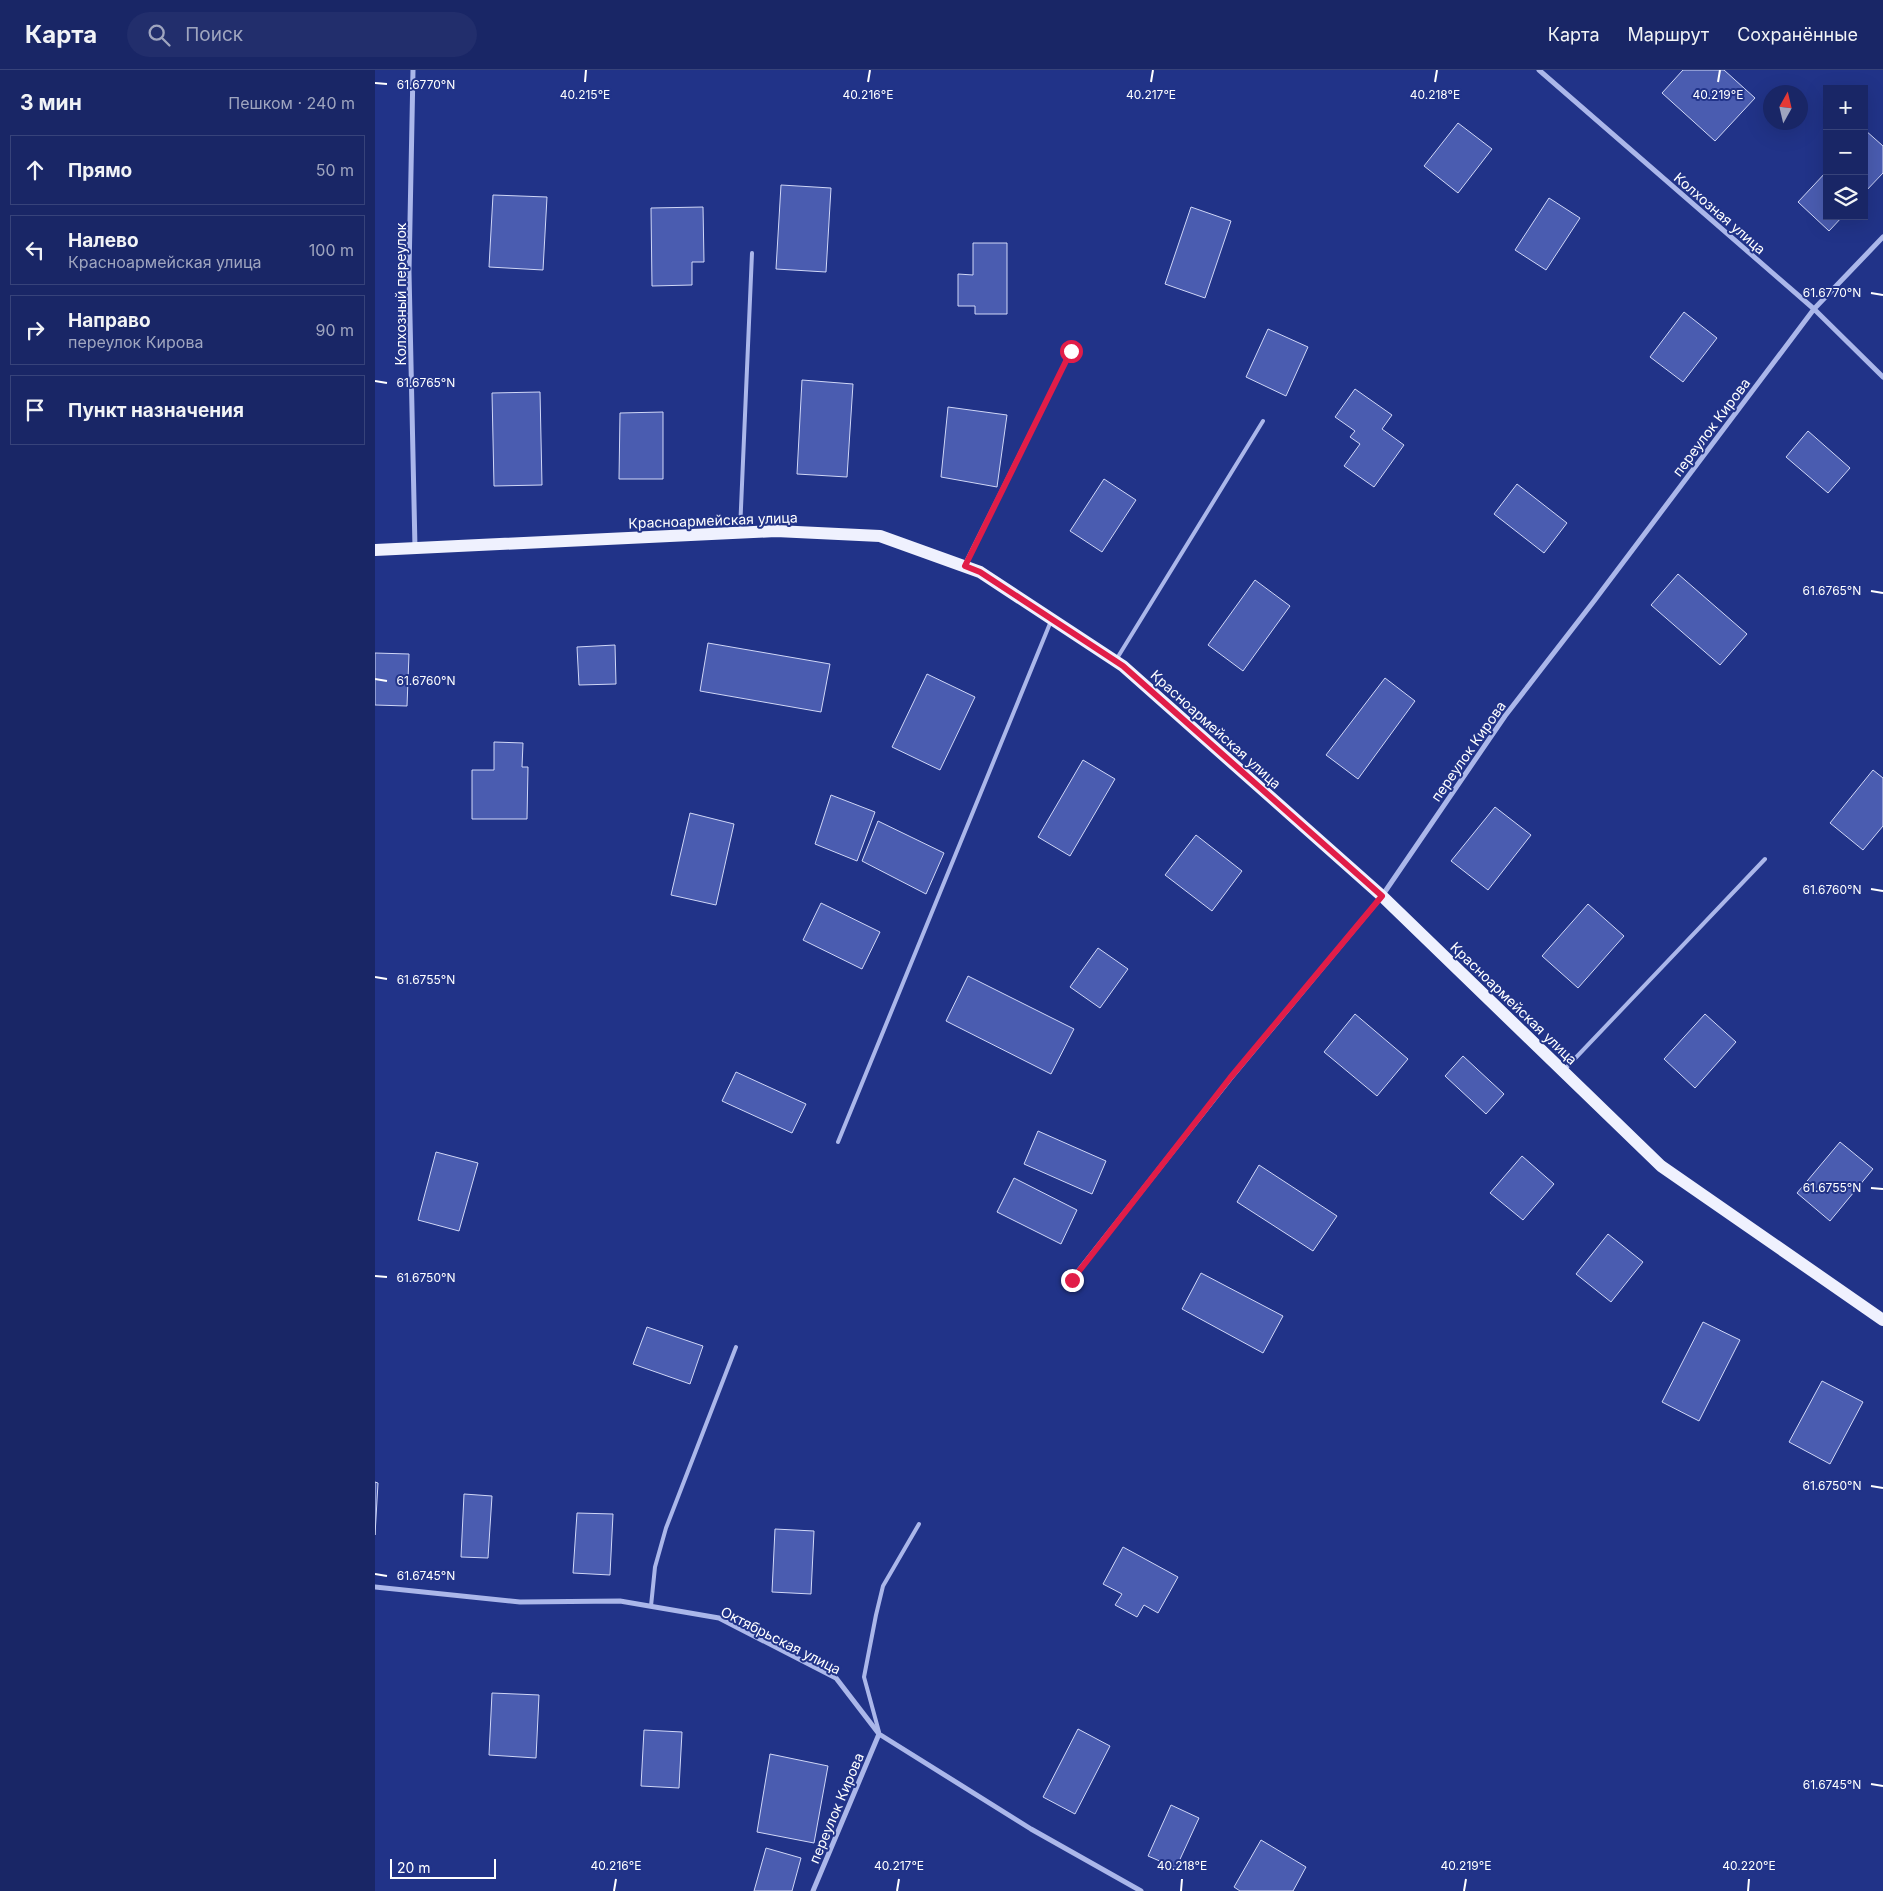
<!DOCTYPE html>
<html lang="ru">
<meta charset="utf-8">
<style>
:root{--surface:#192666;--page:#222e6c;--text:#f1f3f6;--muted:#9fa5bf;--line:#37437a}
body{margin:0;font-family:Inter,sans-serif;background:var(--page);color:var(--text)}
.controls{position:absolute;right:15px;top:15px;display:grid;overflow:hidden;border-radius:0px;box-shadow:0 5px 20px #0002}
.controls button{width:45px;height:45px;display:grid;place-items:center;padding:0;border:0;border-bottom:1px solid var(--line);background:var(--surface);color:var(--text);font:25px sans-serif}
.compass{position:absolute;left:1388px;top:15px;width:45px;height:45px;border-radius:50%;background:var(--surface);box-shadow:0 5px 20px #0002;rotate:8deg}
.scale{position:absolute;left:15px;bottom:12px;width:106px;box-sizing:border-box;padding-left:5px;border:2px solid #fff;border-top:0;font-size:14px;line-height:18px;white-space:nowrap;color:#fff;-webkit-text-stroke:4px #213388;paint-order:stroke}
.stop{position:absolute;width:15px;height:15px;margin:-11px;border:4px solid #e11d48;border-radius:50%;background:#fff}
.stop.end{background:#e11d48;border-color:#fff;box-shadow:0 1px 5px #0008}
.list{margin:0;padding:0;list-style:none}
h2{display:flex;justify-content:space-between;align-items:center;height:65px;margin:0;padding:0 20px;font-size:21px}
h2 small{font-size:16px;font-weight:400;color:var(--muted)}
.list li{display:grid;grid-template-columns:32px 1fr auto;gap:15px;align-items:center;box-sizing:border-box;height:70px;margin:0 10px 10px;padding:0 10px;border:1px solid var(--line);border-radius:0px}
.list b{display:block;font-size:19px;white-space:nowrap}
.list p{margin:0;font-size:16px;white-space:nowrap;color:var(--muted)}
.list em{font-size:16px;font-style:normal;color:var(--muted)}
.icon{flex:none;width:28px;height:28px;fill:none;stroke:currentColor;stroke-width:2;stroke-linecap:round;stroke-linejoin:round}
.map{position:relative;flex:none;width:1508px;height:1821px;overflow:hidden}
header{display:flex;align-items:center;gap:30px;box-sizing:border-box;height:70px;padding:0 25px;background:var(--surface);border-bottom:1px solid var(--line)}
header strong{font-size:24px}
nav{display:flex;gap:28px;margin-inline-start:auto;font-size:18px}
.search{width:350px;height:45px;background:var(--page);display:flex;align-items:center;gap:12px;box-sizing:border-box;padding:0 18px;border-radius:28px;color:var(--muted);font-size:19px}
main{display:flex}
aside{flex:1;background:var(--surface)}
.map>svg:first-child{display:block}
.building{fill:#4a5cb0;stroke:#d0d7f7}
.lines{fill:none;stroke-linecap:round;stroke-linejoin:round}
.service{stroke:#abb7ea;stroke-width:4}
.minor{stroke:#abb7ea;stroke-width:5}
.primary{stroke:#eff1fe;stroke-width:12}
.route{stroke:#e11d48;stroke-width:6}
.ticks{fill:none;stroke:#fff;stroke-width:2}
.labels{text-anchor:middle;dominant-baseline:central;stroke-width:4;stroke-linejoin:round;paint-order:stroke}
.street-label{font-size:14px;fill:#fff;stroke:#213388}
.ticks-label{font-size:12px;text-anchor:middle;fill:#fff;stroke:#213388;stroke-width:4;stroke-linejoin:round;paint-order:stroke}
</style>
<header>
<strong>Карта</strong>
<div class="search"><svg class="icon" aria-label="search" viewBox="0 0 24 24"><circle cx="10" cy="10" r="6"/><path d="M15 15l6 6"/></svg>Поиск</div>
<nav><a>Карта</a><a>Маршрут</a><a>Сохранённые</a></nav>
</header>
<main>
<aside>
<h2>3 мин<small>Пешком · 240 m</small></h2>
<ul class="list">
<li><svg class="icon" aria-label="ahead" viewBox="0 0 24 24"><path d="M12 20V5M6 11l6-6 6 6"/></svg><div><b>Прямо</b></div><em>50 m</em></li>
<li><svg class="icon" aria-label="left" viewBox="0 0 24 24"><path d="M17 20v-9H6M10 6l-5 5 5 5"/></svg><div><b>Налево</b><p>Красноармейская улица</p></div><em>100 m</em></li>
<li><svg class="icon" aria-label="right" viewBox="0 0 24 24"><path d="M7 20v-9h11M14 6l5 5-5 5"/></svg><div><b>Направо</b><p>переулок Кирова</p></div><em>90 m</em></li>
<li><svg class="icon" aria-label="arrive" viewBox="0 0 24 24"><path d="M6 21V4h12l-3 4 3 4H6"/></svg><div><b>Пункт назначения</b></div></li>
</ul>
</aside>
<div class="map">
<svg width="1508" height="1821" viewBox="0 0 1508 1821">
<rect width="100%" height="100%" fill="#213388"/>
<path class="building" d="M 1308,0 L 1349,0 L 1380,28 L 1340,71 L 1287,23 Z
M 1083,53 L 1117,79 L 1083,123 L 1049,96 Z
M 1490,60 L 1508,76 L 1508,103 L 1489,123 Z
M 1452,101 L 1452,146 L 1468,146 L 1454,161 L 1423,132 Z
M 406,115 L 456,118 L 451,202 L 401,199 Z
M 118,125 L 172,127 L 168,200 L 114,197 Z
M 1174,128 L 1205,148 L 1171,200 L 1140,180 Z
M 328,137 L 329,192 L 317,192 L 317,215 L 277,216 L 276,138 Z
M 816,137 L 856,151 L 830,228 L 790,214 Z
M 598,173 L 632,173 L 632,244 L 600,244 L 600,236 L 583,236 L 583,204 L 598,205 Z
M 1309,242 L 1342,268 L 1308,312 L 1275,287 Z
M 893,259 L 933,277 L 911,326 L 871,307 Z
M 427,310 L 478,314 L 472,407 L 422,404 Z
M 980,319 L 1017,345 L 1007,359 L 1029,375 L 999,417 L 969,396 L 985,374 L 975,367 L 980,361 L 960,347 Z
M 165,322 L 167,415 L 119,416 L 117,323 Z
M 573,337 L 632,345 L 622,417 L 566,407 Z
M 288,342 L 288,409 L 244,409 L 245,343 Z
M 1433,361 L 1475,398 L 1453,423 L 1411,387 Z
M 729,409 L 761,430 L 727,482 L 695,461 Z
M 1142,414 L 1192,453 L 1169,483 L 1119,444 Z
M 1303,504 L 1372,564 L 1345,595 L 1276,535 Z
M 880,510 L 915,536 L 868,601 L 833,575 Z
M 333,573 L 455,594 L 446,642 L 325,621 Z
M 240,575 L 241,614 L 204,615 L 202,577 Z
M 0,583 L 34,584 L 32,636 L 0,635 Z
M 552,604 L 600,627 L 565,700 L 517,677 Z
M 1010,608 L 1040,631 L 983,709 L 951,685 Z
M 119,672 L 148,673 L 147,697 L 153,697 L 152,749 L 97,749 L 97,700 L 119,700 Z
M 708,690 L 740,709 L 695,786 L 663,767 Z
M 1498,700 L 1508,708 L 1508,756 L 1488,780 L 1455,753 Z
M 456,725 L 500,742 L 482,791 L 440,774 Z
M 1120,737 L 1156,765 L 1113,820 L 1076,791 Z
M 315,743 L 359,754 L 341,835 L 296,825 Z
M 503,751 L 569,783 L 551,824 L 487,791 Z
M 821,765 L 867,801 L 837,841 L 790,805 Z
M 446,833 L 505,862 L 487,899 L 428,870 Z
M 1213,834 L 1249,866 L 1203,918 L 1167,886 Z
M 723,878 L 753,899 L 725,938 L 695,917 Z
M 593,906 L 699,959 L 676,1004 L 571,951 Z
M 980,944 L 1033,989 L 1002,1026 L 949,982 Z
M 1330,944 L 1361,972 L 1320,1018 L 1289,989 Z
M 1088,986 L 1129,1024 L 1111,1044 L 1070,1006 Z
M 361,1002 L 431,1034 L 417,1063 L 347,1031 Z
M 663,1061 L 731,1091 L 717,1124 L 649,1094 Z
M 1465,1072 L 1498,1099 L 1455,1151 L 1422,1123 Z
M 61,1082 L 103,1093 L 84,1161 L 43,1150 Z
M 1147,1086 L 1179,1114 L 1148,1150 L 1115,1123 Z
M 884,1095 L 962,1146 L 938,1181 L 862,1132 Z
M 639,1108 L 702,1140 L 686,1174 L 622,1142 Z
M 1233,1164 L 1268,1192 L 1236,1232 L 1201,1204 Z
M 826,1203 L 908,1246 L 888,1283 L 807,1239 Z
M 1328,1252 L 1365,1270 L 1324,1351 L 1287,1332 Z
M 272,1257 L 328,1276 L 315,1314 L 258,1294 Z
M 1447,1311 L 1488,1332 L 1455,1394 L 1414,1372 Z
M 0,1412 L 3,1413 L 0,1465 Z
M 89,1424 L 117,1426 L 113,1488 L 86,1487 Z
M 202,1443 L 238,1444 L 235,1505 L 198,1503 Z
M 400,1459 L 439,1461 L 436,1524 L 397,1522 Z
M 748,1477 L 803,1507 L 783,1543 L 769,1535 L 762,1547 L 740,1535 L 747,1524 L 728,1514 Z
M 117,1623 L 164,1625 L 161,1688 L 114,1685 Z
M 703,1659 L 735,1676 L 700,1744 L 668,1727 Z
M 269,1660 L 307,1662 L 304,1718 L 266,1716 Z
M 395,1684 L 453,1696 L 439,1773 L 382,1762 Z
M 796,1735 L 824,1748 L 801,1798 L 773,1786 Z
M 886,1770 L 931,1797 L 918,1821 L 865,1821 L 859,1817 Z
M 391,1778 L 426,1788 L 417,1821 L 379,1821 Z"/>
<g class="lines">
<path class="service" d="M 365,461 L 377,183
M 590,494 L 696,281
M 741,590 L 888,351
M 1190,999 L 1390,789
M 463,1072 L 676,551
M 276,1536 L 280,1497 L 291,1458 L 361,1277
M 504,1662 L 489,1607 L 501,1545 L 508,1516 L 544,1454"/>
<path class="minor" d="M 38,0 L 34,202 L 40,478
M 1164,0 L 1439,239 L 1508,307
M 697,1209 L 855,1009 L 1007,826 L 1130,646 L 1219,531 L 1439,239 L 1508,167
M 0,1517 L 145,1532 L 245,1531 L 344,1548 L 461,1608 L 504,1664 L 656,1759 L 766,1821
M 438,1821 L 504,1664"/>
<path class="primary" d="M 0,480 L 401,461 L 505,466 L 605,502 L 748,596 L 1007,826 L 1286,1096 L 1508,1250"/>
</g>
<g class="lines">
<path class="route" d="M 696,281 L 590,496 L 605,502 L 748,596 L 1007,826 L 855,1008 L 697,1210"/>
</g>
<path class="ticks" d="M 210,12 L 211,0M 493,12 L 495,0M 776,12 L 778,0M 1060,12 L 1062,0M 1343,12 L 1345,0M 0,13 L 12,14M 1496,223 L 1508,225M 0,311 L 12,313M 1496,521 L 1508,523M 0,609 L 12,611M 1496,819 L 1508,821M 0,907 L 12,909M 1496,1118 L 1508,1119M 0,1206 L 12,1207M 1496,1416 L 1508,1418M 0,1504 L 12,1506M 1496,1714 L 1508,1716M 239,1821 L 241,1809M 522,1821 L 524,1809M 806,1821 L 807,1809M 1089,1821 L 1091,1809M 1373,1821 L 1374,1809"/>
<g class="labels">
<g class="street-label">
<text transform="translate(1345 143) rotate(41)">Колхозная улица</text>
<text transform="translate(25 224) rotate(-90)">Колхозный переулок</text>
<text transform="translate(1336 357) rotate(-53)">переулок Кирова</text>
<text transform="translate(338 450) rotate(-2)">Красноармейская улица</text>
<text transform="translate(841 659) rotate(42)">Красноармейская улица</text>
<text transform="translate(1093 681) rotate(-55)">переулок Кирова</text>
<text transform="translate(1139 933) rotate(44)">Красноармейская улица</text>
<text transform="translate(406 1570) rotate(27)">Октябрьская улица</text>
<text transform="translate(461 1738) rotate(-67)">переулок Кирова</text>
</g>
</g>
<g class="ticks-label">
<text x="51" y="19">61.6770°N</text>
<text x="210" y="29">40.215°E</text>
<text x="493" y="29">40.216°E</text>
<text x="776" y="29">40.217°E</text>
<text x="1060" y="29">40.218°E</text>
<text x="1343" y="29">40.219°E</text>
<text x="1457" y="227">61.6770°N</text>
<text x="51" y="317">61.6765°N</text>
<text x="1457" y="525">61.6765°N</text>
<text x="51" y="615">61.6760°N</text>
<text x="1457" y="824">61.6760°N</text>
<text x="51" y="914">61.6755°N</text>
<text x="1457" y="1122">61.6755°N</text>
<text x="51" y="1212">61.6750°N</text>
<text x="1457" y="1420">61.6750°N</text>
<text x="51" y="1510">61.6745°N</text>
<text x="1457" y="1719">61.6745°N</text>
<text x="241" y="1800">40.216°E</text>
<text x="524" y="1800">40.217°E</text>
<text x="807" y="1800">40.218°E</text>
<text x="1091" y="1800">40.219°E</text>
<text x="1374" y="1800">40.220°E</text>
</g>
</svg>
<div class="controls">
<button>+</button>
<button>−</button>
<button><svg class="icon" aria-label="layers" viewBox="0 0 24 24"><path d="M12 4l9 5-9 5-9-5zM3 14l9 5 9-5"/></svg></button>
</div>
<svg class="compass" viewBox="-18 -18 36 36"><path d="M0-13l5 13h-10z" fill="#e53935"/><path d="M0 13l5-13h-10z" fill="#9fa5bf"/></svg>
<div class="scale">20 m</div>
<div class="stop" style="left:696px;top:281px"></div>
<div class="stop end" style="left:697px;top:1210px"></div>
</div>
</main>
